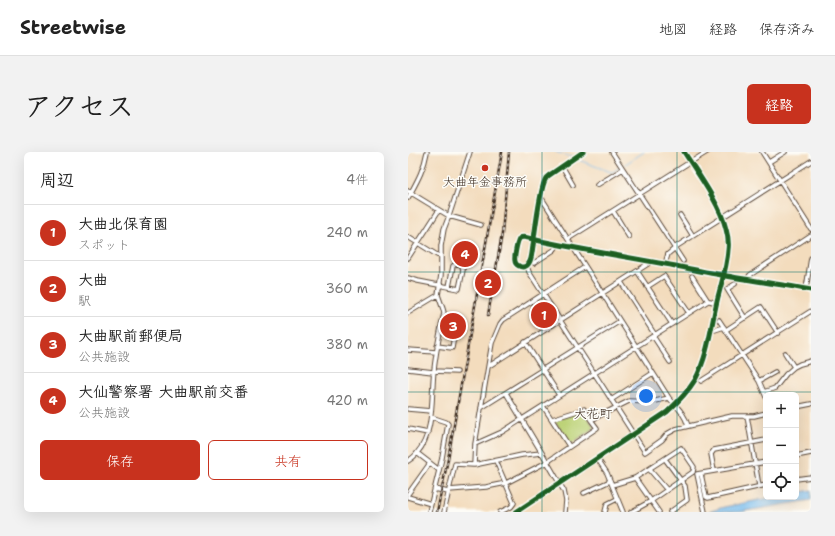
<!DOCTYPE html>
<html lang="ja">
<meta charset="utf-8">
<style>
:root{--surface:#fff;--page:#f2f2f2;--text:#222;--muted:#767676;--line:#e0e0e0;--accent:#c8321e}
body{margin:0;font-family:"Shantell Sans","Klee One",sans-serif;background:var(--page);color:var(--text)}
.controls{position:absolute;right:12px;bottom:12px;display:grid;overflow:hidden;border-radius:6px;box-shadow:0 4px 16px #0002}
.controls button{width:36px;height:36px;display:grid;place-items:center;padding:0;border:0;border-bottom:1px solid var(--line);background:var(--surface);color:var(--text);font:20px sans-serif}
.you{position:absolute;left:238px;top:244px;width:14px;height:14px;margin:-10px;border:3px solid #fff;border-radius:50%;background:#1a73e8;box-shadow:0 0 0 6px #1a73e833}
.badge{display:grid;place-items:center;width:26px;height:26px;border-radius:50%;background:var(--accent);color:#fff;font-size:13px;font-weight:700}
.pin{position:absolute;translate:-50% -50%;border:2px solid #fff;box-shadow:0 1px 4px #0006}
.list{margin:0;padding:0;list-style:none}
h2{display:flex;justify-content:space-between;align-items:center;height:52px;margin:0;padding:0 16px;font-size:17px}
h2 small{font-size:13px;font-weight:400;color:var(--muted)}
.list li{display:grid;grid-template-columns:26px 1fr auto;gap:12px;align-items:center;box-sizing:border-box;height:56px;padding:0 16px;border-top:1px solid var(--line)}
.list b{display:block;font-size:15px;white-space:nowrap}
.list p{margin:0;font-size:13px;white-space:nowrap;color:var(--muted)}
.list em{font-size:13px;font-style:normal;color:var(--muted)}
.actions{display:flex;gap:8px;padding:12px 16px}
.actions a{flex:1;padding:9px 0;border:1px solid var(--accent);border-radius:6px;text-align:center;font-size:14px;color:var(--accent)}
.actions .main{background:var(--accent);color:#fff}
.icon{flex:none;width:22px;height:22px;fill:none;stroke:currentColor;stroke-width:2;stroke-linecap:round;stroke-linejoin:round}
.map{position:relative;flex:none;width:403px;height:360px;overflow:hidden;border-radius:6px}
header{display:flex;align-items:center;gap:24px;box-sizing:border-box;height:56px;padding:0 20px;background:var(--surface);border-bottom:1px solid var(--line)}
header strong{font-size:19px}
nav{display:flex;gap:22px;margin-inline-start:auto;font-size:14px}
.intro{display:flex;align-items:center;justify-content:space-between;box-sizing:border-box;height:96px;padding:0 24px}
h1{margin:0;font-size:28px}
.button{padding:10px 18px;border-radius:6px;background:var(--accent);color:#fff;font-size:14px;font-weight:700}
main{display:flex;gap:24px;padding:0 24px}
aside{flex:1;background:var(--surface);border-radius:6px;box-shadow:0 4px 16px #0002}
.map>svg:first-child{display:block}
.green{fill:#bcd276;stroke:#7c7e4a}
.water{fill:#75b9eb;stroke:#587284}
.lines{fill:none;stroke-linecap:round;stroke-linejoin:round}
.stream{stroke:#75b9eb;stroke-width:1}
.minor-tunnel{stroke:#ceb89d;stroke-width:3.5;stroke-dasharray:3.5 2;stroke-linecap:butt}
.minor-casing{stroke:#574536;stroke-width:5.5}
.minor{stroke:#fff;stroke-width:3.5}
.rail-casing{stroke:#3b2a1e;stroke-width:2.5}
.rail{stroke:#fdfcf7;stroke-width:1;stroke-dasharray:3;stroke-linecap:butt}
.cycleway-casing{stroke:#fdfcf7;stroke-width:8}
.cycleway{stroke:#1b5e20;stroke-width:5}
.grid{fill:none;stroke:#0f766e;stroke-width:1;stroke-opacity:0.55}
.poi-dot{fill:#c8321e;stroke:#fdfcf7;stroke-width:1.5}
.labels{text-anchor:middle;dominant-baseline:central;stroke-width:3;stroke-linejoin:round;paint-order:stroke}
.poi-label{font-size:12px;fill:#3b2a1e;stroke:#fdfcf7}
.neighbourhood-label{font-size:13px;fill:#3b2a1e;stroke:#fdfcf7}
</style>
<header>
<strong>Streetwise</strong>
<nav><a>地図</a><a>経路</a><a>保存済み</a></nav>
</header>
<div class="intro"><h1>アクセス</h1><a class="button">経路</a></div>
<main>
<aside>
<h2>周辺<small>4件</small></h2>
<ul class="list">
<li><span class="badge">1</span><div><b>大曲北保育園</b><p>スポット</p></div><em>240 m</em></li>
<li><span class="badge">2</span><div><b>大曲</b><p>駅</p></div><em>360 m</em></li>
<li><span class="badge">3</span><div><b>大曲駅前郵便局</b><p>公共施設</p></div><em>380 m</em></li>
<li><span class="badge">4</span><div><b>大仙警察署 大曲駅前交番</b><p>公共施設</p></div><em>420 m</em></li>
</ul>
<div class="actions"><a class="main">保存</a><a>共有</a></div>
</aside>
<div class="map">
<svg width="403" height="360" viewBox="0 0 403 360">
<rect width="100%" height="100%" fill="#fdfcf7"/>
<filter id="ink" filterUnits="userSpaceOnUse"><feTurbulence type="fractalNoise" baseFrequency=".025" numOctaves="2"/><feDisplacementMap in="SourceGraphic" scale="8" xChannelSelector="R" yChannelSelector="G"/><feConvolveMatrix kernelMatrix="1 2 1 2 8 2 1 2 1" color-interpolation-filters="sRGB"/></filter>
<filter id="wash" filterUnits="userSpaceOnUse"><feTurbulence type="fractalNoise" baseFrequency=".012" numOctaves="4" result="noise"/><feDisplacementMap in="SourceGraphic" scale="16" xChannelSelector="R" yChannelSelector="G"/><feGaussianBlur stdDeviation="0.9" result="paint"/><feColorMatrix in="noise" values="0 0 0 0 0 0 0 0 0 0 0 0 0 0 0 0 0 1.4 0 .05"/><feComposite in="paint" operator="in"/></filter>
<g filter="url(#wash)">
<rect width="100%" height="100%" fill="#f3dcbd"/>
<path class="green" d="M 174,259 L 176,260 L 186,275 L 185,277 L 162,292 L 161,292 L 147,269 L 147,268 Z"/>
<path class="water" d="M 403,338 L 403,348 L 331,360 L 300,360 L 316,355 L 366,345 L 388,345 L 388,341 Z"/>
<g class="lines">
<path class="stream" d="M 148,0 L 163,5
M 168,7 L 203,20 L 205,20 L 212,15
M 216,13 L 236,0"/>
</g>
</g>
<g filter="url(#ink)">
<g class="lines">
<path class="minor-tunnel" d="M 275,109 L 284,124"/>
<defs>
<path id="minor" d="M 175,0 L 143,22 C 141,23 140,24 138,26 C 132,35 127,80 125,94 C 124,99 124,107 121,111 C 119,115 114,116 111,114 C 109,113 107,111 107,109 C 106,106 109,88 112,86 C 115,84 120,86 124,87 C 168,97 213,104 257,112 C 274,115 291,119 308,122 C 339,128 371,132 403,138
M 204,0 L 275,109
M 354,0 L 403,77
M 361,10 L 377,0
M 154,14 L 165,33
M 189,33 L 215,17
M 0,39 L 41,64 L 73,73
M 133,45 L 261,246 C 269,255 277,262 280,274
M 0,46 C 8,31 16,18 19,0
M 205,59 L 221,85
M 272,63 L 285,84
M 0,85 L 29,103 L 33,104
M 160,87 L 282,10 L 286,8 L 299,0
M 266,96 L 403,9
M 0,106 L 31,58
M 126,111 L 146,98 L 150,93
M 257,112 L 260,102 L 266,97
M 119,114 L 121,120 L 237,300 L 254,288 L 259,282 L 268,277 L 324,264 L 346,264 L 358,261
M 229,119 L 264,172
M 284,124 L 300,149 L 302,149 L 309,151
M 0,126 L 10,129 L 51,137 L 55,118 L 54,114 L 52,112 L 48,112 L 45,114 L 41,135
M 339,127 L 342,123 L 403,83
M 213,130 L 247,183
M 327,132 L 319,137 L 337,166
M 239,135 L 256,124 L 281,161
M 398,137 L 403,106
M 0,161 L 30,143
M 311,168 L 351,229 L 358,245
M 303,176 L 307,178 L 316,175
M 318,178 L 353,155 L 370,181
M 245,184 L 262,210
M 117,190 L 151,243
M 29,194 L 44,196 L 49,167
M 0,198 L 28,200
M 377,201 L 386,215
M 81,214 L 243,110
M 0,217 L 25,220
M 26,219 L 49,220
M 293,229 L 403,159
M 351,229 L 367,220
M 356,240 L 367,236 L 378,222 L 386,215 L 392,212 L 403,209
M 98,241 L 134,301 L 156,339 L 158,349 L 157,360
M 203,248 L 245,221
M 135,254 L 161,294
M 388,255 L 403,252
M 73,256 L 212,169
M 0,257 L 23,259
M 339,264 L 351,334
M 144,267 L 176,257 L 183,268 L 221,249 L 243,250 L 261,246
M 0,277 L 20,281
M 67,292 L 94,280 L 300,149
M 9,301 L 31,318
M 388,304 L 403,301
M 189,306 L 199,321 L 215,360
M 257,307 L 277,334 L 279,348 L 262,360
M 0,309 C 3,307 7,304 9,301 C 27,281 23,244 26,218 C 28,199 32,180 36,161 L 35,157 L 30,143 L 33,123 L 33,94 L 36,77 L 41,64 L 62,0
M 88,309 L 106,351 L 103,355 L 92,360
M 66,313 L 67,292 L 84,191 L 92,172 L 95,168 L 177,115
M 241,317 L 259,338
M 306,319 L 303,302 L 306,298 L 358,288
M 293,322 L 298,345 L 300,346 L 358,333
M 227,326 L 251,360
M 388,327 L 403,325
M 204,333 L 227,326 L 273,296 L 286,315 L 285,320
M 27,337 L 40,340
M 41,338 L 78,335 L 98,331 L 139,310 L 189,276 L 183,268
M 176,341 L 202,329
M 0,342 L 22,311
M 0,345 L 23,352
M 21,360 L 34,306 L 40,272 L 38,270 L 23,265
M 36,360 L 47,312 L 66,313 L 114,303 L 134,301
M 108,360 L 259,260 C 270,250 279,241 287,228 C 300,204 303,175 309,149 C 313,132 319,115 320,98 C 321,91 320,84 318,77 C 312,52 290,22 276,0
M 197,360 L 199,352 L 209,347
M 223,360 L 243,349 L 285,320
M 297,360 L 289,322 L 358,310"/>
</defs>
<use href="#minor" class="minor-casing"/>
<use href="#minor" class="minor"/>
<defs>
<path id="rail" d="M 80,163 L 94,82 L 101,0
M 29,360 L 40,307 L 94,0"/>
</defs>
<use href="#rail" class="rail-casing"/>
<use href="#rail" class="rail"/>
<defs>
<path id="cycleway" d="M 175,0 L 143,22 C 141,23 140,24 138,26 C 132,35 127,80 125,94 C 124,99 124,107 121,111 C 119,115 114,116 111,114 C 109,113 107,111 107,109 C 106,106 109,88 112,86 C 115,84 120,86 124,87 C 168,97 213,104 257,112 C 274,115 291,119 308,122 C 339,128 371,132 403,138
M 108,360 L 259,260 C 270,250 279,241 287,228 C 300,204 303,175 309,149 C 313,132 319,115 320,98 C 321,91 320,84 318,77 C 312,52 290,22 276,0"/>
</defs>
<use href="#cycleway" class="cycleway-casing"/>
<use href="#cycleway" class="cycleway"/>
</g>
</g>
<path class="grid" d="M 134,0 L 134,360M 269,0 L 269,360M 0,120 L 403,120M 0,240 L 403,240"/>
<circle class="poi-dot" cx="77" cy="16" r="4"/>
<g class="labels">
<g class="poi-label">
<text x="77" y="30">大曲年金事務所</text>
</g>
<g class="neighbourhood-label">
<text x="185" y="261">大花町</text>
</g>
</g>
</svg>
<div class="controls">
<button>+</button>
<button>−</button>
<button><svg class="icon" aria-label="locate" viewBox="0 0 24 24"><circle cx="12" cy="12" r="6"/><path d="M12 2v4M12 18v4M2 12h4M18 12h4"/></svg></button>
</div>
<div class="you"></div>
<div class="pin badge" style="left:136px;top:163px">1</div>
<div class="pin badge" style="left:80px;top:131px">2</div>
<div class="pin badge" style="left:45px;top:174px">3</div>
<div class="pin badge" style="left:57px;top:102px">4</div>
</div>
</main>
